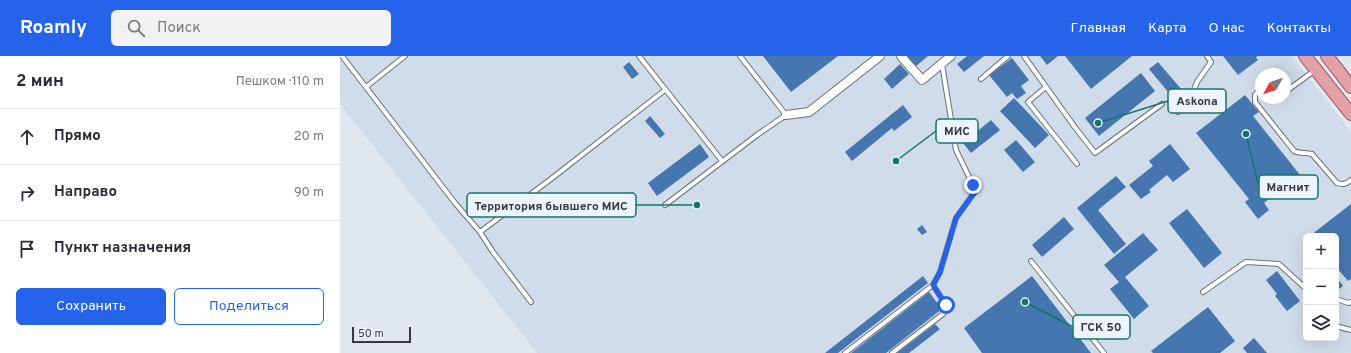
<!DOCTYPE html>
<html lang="ru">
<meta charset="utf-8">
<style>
:root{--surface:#fff;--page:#f2f2f3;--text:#2b2b33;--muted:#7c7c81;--line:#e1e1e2;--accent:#2563eb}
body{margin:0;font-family:Overpass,sans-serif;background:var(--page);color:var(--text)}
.controls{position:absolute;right:12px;bottom:12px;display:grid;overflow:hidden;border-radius:6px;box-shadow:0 4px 16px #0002}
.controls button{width:36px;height:36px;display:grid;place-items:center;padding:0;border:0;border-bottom:1px solid var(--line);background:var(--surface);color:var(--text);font:20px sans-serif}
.compass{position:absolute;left:915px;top:12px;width:36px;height:36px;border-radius:50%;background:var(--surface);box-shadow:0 4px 16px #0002;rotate:231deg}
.scale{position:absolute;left:12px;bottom:10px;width:59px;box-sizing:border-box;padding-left:4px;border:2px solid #37393d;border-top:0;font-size:11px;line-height:14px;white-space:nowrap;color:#37393d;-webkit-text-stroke:3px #edf4fc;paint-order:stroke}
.stop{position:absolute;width:12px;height:12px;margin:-9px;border:3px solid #2563eb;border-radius:50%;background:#fff}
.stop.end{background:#2563eb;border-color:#fff;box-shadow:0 1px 4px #0008}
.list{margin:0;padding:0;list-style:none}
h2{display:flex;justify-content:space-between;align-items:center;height:52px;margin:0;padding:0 16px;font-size:17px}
h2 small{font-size:13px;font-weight:400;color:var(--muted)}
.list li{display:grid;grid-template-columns:26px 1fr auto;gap:12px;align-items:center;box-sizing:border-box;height:56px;padding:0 16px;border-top:1px solid var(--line)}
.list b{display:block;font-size:15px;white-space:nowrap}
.list em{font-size:13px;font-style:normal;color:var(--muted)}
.actions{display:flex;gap:8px;padding:12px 16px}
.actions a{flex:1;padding:9px 0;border:1px solid var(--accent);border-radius:6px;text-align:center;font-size:14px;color:var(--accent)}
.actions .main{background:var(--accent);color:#fff}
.icon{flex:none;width:22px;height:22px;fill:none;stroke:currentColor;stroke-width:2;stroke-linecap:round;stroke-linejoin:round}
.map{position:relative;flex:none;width:1011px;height:297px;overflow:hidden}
header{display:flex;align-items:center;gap:24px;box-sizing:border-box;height:56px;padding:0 20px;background:var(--accent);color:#fff}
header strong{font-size:19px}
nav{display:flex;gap:22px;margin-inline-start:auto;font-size:14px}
.search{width:280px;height:36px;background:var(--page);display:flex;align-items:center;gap:10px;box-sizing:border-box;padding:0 14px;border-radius:6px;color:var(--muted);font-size:15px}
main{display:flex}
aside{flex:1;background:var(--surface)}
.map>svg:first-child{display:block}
.built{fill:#d0dce9;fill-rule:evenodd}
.building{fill:#4676af}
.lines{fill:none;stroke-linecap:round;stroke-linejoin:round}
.service-casing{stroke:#6b7178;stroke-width:6}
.minor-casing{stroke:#6b7178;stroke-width:10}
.primary-casing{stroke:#9a525c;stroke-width:14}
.service{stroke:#fff;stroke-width:4}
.minor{stroke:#fff;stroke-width:8}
.primary{stroke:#e3a0a7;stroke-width:12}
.route{stroke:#2563eb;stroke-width:5}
.leader{fill:none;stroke:#0f766e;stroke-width:1.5}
.callout-dot{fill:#0f766e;stroke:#edf4fc;stroke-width:1.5}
.callout{fill:#edf4fc;stroke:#0f766e;stroke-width:1.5}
.callout-label{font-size:12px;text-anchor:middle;font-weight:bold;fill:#37393d}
</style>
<header>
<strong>Roamly</strong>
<div class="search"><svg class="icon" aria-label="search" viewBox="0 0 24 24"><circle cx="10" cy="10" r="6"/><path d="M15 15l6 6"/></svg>Поиск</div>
<nav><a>Главная</a><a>Карта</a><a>О нас</a><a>Контакты</a></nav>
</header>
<main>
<aside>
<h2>2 мин<small>Пешком · 110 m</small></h2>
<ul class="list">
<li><svg class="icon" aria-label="ahead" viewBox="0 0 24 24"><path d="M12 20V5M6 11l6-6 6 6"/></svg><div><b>Прямо</b></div><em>20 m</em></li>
<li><svg class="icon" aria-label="right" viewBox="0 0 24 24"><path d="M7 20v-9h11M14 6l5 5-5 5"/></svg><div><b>Направо</b></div><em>90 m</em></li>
<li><svg class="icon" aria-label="arrive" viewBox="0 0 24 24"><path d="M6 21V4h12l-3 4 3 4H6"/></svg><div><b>Пункт назначения</b></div></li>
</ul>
<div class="actions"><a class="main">Сохранить</a><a>Поделиться</a></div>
</aside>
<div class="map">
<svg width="1011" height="297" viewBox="0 0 1011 297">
<rect width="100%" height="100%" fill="#e0e7ef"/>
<path class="built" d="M 0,0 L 952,0 L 1011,76 L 1011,297 L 197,297 L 0,48 ZM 921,18 L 945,18 L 945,42 L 921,42 ZM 966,180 L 996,180 L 996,282 L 966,282 Z"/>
<path class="building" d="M 423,0 L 498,0 L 451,36 Z
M 567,0 L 588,0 L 575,11 Z
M 627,0 L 644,0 L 624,16 L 617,8 Z
M 700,0 L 718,0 L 707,9 Z
M 725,0 L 792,0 L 751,33 Z
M 883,0 L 918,0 L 916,1 L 918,4 L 898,19 Z
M 672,2 L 689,24 L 681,30 L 686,37 L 677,43 L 672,37 L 667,41 L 649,19 Z
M 289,6 L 299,18 L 292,23 L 283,11 Z
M 818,6 L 842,34 L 833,42 L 809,13 Z
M 560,8 L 569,18 L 552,33 L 544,23 Z
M 801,17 L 815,35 L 759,80 L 745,62 Z
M 905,39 L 919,56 L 913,60 L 960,119 L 924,147 L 929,154 L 918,163 L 905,146 L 909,143 L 856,77 Z
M 674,42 L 709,79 L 695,92 L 660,55 Z
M 563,49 L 572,61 L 554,75 L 552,72 L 512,105 L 505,96 Z
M 310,60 L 325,78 L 320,82 L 305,65 Z
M 651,64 L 660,74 L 631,97 L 623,87 Z
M 676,84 L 695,106 L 683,116 L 664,94 Z
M 360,88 L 369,101 L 317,140 L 308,127 Z
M 830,88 L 850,113 L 833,126 L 827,119 L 809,134 L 811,136 L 801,143 L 789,129 L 813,110 L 809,105 Z
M 776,120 L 786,131 L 758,154 L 786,188 L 774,198 L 737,152 Z
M 1011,148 L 1011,223 L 1008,225 L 996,211 L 996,180 L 971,179 Z
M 847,153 L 882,197 L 864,212 L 829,167 Z
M 724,161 L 734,173 L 702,201 L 692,189 Z
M 582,169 L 587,176 L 582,179 L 577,173 Z
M 803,177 L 818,194 L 785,221 L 809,250 L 794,263 L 770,233 L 779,226 L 764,209 Z
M 937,215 L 960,245 L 947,255 L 935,240 L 937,238 L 926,224 Z
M 583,220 L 588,227 L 498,297 L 485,297 Z
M 692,220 L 751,297 L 642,297 L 624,272 Z
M 996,221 L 1003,230 L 996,235 Z
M 589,236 L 602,253 L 546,297 L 511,297 Z
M 868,251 L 895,285 L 880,297 L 813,297 L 811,295 Z
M 595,268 L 600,273 L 569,297 L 557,297 Z
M 914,282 L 927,297 L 907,297 L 903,292 Z"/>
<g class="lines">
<defs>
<path id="service" d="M 2,0 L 115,147 L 140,176 L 153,196 L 191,246
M 299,0 L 382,105
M 684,0 L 734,70 L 755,97 L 822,48
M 641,23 L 668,0
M 26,31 L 65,0
M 706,31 L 688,46 L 737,108
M 921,32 L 915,39 L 915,46 L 954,95 C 960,98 965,96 972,98 L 997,127 C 1003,129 1006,128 1011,124
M 945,36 L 974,15
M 838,56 L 848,49 L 857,26 L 871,6 L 867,0
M 325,149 L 417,79 L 446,59 L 400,0
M 140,176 L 211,123 L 325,34
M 691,205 L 764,297
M 863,236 L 906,206 L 939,208 L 963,230 L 966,231
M 996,243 L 1008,247 L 1011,246
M 999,271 L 1011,274
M 505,297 L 593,229 L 600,216 L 616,162 L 634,137 L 633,129 L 616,94 L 602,8
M 552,297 L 603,258 L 606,249 L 593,229"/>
<path id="minor" d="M 561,0 L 582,24 L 611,0
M 446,59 L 469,56 L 540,0"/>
<path id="primary" d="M 965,0 L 1011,58
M 987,0 L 1011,31"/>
</defs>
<use href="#service" class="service-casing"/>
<use href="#minor" class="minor-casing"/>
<use href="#primary" class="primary-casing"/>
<use href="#service" class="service"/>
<use href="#minor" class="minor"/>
<use href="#primary" class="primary"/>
</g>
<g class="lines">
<path class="route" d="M 606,249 L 593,229 L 600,216 L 616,162 L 634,137 L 633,129"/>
</g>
<path class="leader" d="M758 67L828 45M556 105L596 75M906 78L919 131M357 149L296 149M685 246L733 271"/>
<g class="callout-dot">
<circle cx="758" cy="67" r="4"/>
<circle cx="556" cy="105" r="4"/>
<circle cx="906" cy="78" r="4"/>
<circle cx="357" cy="149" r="4"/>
<circle cx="685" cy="246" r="4"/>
</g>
<g class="callout">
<rect x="828" y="33" width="58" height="24" rx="4"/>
<rect x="596" y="63" width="42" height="24" rx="4"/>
<rect x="919" y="119" width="59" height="24" rx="4"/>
<rect x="127" y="137" width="169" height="24" rx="4"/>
<rect x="733" y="259" width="57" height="24" rx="4"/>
</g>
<g class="callout-label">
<text x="857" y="49">Askona</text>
<text x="617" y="79">МИС</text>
<text x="948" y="135">Магнит</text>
<text x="211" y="154">Территория бывшего МИС</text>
<text x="761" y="275">ГСК 50</text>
</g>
</svg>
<div class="controls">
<button>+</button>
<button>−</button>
<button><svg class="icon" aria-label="layers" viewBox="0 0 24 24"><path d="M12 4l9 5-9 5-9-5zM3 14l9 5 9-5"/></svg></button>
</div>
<svg class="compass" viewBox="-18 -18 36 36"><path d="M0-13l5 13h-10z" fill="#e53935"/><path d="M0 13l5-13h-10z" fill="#7c7c81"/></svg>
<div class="scale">50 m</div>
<div class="stop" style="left:606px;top:249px"></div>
<div class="stop end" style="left:633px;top:129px"></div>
</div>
</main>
